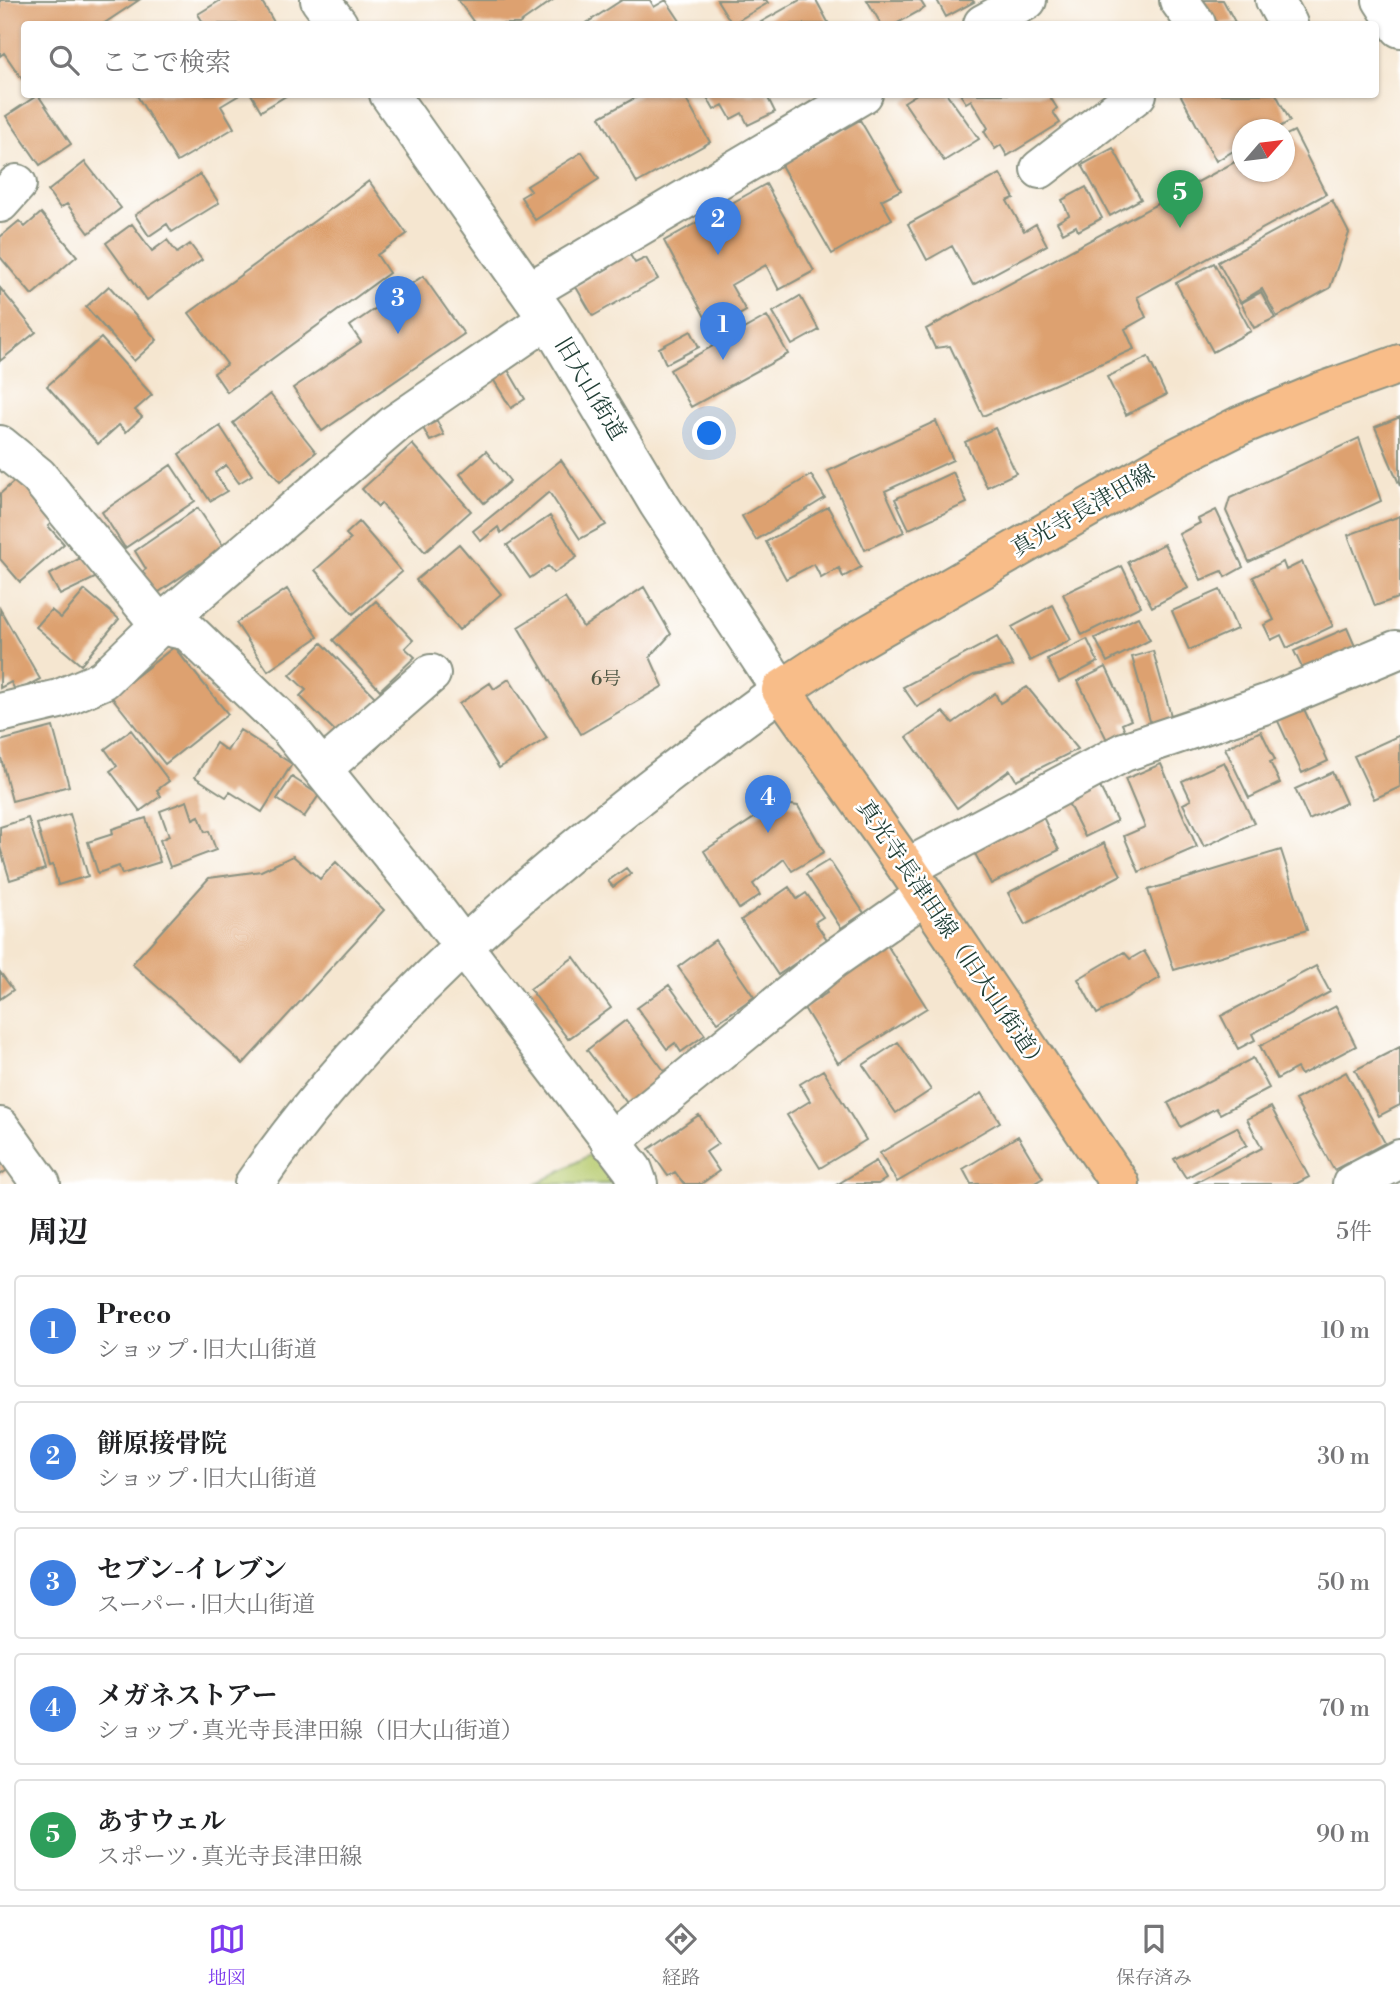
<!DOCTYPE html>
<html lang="ja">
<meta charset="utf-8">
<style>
:root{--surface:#fff;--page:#f6f6f6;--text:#202124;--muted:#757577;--line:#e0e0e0;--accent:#7c3aed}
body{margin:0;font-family:"Libre Bodoni","Noto Serif JP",serif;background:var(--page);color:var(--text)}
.compass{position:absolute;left:1232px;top:119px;width:63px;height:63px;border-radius:50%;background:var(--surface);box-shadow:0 2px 5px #0004;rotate:62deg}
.you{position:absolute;left:710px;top:434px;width:24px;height:24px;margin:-18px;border:5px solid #fff;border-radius:50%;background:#1a73e8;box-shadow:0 0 0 10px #1a73e833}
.badge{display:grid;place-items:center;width:46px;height:46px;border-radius:50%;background:var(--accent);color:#fff;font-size:23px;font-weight:700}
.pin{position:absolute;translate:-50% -58px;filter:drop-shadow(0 2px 4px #0008)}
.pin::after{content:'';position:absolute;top:37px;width:24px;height:21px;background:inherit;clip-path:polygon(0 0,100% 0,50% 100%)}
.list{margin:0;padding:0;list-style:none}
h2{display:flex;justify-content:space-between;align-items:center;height:91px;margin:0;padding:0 28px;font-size:30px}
h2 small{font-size:23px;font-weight:400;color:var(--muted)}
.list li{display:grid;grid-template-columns:46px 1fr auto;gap:21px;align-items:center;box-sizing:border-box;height:112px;margin:0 14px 14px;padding:0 14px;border:2px solid var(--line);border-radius:7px}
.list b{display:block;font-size:26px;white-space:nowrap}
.list p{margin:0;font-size:23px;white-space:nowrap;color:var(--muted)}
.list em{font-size:23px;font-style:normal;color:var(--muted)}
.icon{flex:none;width:38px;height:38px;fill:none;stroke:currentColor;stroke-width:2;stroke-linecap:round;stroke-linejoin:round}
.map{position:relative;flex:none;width:1400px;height:1184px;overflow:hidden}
.search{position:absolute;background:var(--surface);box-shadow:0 2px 5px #0004;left:21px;right:21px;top:21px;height:77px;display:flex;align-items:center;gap:18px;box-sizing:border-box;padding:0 24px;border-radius:7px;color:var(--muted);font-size:26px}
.sheet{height:721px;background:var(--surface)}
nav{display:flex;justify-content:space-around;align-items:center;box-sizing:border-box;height:98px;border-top:2px solid var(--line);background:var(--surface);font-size:19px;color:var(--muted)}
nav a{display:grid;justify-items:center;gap:4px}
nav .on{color:var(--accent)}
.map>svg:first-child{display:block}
.green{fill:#b7cb6f;stroke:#6b8452;stroke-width:2}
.building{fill:#dda170}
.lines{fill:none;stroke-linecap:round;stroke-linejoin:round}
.minor-casing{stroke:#8a9282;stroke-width:42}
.major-casing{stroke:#8a9282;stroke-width:42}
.minor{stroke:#fff;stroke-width:38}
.major{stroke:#f8bd89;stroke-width:38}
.labels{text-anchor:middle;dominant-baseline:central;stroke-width:5;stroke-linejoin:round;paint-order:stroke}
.number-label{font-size:19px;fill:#4e5643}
.street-label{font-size:23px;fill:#1f3d34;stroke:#fff}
</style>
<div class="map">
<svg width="1400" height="1184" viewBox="0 0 1400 1184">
<rect width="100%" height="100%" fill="#fff"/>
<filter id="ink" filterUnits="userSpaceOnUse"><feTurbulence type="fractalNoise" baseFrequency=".0143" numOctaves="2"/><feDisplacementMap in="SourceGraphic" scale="14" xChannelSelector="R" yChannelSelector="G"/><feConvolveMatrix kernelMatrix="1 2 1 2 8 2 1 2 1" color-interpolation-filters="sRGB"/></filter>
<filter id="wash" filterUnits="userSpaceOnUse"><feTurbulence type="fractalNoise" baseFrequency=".00686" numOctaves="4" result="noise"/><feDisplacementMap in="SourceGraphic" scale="28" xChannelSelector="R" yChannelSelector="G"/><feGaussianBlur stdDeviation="1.57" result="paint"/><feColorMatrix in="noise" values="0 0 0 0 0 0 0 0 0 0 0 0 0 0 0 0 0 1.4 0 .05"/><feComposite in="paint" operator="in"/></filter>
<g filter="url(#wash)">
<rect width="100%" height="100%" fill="#f5e6d0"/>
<path class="green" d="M 593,1153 L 618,1184 L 537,1184 Z"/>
<g id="blocks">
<path class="building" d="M 0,0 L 139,0 L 103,24 L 24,24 L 24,77 L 22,79 L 4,53 L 0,56 Z
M 221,0 L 261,0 L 275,24 L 204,24 L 198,14 Z
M 458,0 L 553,0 L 519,24 L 475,24 Z
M 622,0 L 650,0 L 654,7 L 666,0 L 682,24 L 585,24 Z
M 717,0 L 766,0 L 768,3 L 732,24 Z
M 800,0 L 816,0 L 829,24 L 763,24 L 761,22 Z
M 867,0 L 920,0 L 925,8 L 896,24 L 881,24 Z
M 937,0 L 972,0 L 974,2 L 946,17 Z
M 1188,0 L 1223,0 L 1235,22 L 1204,24 Z
M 136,94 L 241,94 L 221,106 L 234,128 L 177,162 Z
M 251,94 L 289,94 L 261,111 Z
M 642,94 L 683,94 L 710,142 L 637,183 L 600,117 Z
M 705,94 L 766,94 L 775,112 L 748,125 L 742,113 L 731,119 L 723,105 L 714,110 Z
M 917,94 L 947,94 L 979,139 L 944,161 L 904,102 Z
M 960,94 L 1048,94 L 1057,108 L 1053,112 L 1060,123 L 1007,156 L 1001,145 L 995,149 L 984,131 L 988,128 L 971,100 L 966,103 Z
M 1180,94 L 1276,94 L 1290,121 L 1274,130 L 1242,130 L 1242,146 L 1216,161 Z
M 38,95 L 71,144 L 40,165 L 6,116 Z
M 860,120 L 901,190 L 881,200 L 892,219 L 832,254 L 781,165 Z
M 1294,131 L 1326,194 L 1137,297 L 1146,317 L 1125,329 L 1134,349 L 983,416 L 950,346 L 935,348 L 926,329 L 1242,158 L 1242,172 L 1284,172 L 1284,136 Z
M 1113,148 L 1141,199 L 1110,216 L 1082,165 Z
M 582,152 L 599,179 L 535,220 L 521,197 L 531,191 L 527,186 Z
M 85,162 L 121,208 L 89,233 L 67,204 L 60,208 L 48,191 Z
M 200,174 L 219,203 L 172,232 L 167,224 L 149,236 L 135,215 Z
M 1000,174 L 1014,198 L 1007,201 L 1024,231 L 1036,224 L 1047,245 L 973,285 L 952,246 L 927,260 L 908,224 Z
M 369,181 L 407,234 L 377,255 L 389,273 L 227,392 L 214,373 L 227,364 L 189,313 Z
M 766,184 L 814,271 L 779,290 L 766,265 L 731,285 L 746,311 L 712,330 L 664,241 Z
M 1086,187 L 1102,218 L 1078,231 L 1076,226 L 1063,233 L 1057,222 L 1069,215 L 1062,200 Z
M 1332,200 L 1349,233 L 1330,288 L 1277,317 L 1262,289 L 1240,302 L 1218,262 Z
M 41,213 L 77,256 L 32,295 L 0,257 L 0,237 L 19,221 L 25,227 Z
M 132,224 L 152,251 L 167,240 L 177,253 L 190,244 L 202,260 L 147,300 L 106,243 Z
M 627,250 L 635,263 L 646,258 L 658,279 L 593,316 L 576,287 L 610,267 L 606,261 Z
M 1214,263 L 1251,331 L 1213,352 L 1176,283 Z
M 423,276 L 464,334 L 322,431 L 293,388 L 361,342 L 350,326 Z
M 109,286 L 157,340 L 134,361 L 86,307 Z
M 0,288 L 36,332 L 0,361 Z
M 1261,292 L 1275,318 L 1254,328 L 1241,303 Z
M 800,296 L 819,330 L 792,345 L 773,312 Z
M 767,316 L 788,354 L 691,407 L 670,370 Z
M 691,331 L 699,347 L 666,364 L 659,348 Z
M 101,338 L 152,395 L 135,410 L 142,417 L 126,432 L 119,425 L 98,444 L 47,386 Z
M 1148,357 L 1166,395 L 1126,415 L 1107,377 Z
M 508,370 L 525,399 L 511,408 L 493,379 Z
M 270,394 L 316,452 L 280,482 L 233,423 Z
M 1400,417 L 1400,486 L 1375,427 Z
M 437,421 L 444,435 L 430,441 L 423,428 Z
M 936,421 L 953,460 L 885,491 L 904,532 L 865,550 L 828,471 Z
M 220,426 L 252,475 L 239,483 L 226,465 L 215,473 L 227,491 L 210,501 L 179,454 Z
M 995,428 L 1016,473 L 987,487 L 965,442 Z
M 1359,438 L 1381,501 L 1249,562 L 1226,511 L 1230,498 Z
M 412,444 L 471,511 L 425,552 L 381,503 L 378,507 L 362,489 Z
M 486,451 L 510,481 L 484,503 L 460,474 Z
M 561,460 L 606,525 L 580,539 L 549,492 L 501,533 L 498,527 L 481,541 L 473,531 Z
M 171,465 L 195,501 L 125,548 L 102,512 Z
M 953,472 L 967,503 L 909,529 L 895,499 Z
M 811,475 L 825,498 L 756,540 L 742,516 Z
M 18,478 L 55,520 L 48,526 L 64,544 L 20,582 L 0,559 L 0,494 Z
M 828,507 L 861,567 L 843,577 L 839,568 L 821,578 L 814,564 L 786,579 L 766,542 Z
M 198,508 L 224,547 L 156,594 L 142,572 L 146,569 L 135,551 Z
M 1216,510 L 1243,567 L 1225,577 L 1222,571 L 1201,580 L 1179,534 L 1200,523 L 1198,519 Z
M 550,516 L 577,557 L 554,573 L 548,566 L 530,578 L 507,545 Z
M 1400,516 L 1400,597 L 1375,606 L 1348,535 Z
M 359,522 L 402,572 L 353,614 L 315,570 L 351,539 L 346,534 Z
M 459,544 L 501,594 L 459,630 L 416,580 Z
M 1164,544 L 1188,588 L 1152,607 L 1128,562 Z
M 86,555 L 97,577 L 60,595 L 49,575 Z
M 1283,562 L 1286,570 L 1302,562 L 1333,626 L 1287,648 L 1281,635 L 1271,640 L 1264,625 L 1274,620 L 1253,577 Z
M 1122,566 L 1141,606 L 1082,635 L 1063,594 Z
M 644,587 L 671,634 L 650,657 L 663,686 L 581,734 L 518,627 L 565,598 L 583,627 Z
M 287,589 L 318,637 L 268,671 L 236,623 Z
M 85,590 L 119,619 L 81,665 L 36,627 L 51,610 L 61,618 Z
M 1220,590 L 1237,629 L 1189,650 L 1172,611 Z
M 376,601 L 413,640 L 405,648 L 415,657 L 380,690 L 333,640 Z
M 1053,605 L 1071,640 L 1030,661 L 1012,627 Z
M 0,609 L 40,679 L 16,692 L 11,682 L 0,688 Z
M 1138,617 L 1150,640 L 1107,662 L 1095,638 Z
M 1347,628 L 1358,653 L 1306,676 L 1294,651 Z
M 997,637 L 1013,666 L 974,675 L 917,707 L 903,687 Z
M 1087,639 L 1098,662 L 1059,682 L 1047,659 Z
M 322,643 L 375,697 L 338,734 L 300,696 L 306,690 L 290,675 Z
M 174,647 L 228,714 L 165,764 L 111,696 Z
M 1153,651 L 1173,723 L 1152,728 L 1132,657 Z
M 1106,667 L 1131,720 L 1122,724 L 1128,737 L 1110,746 L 1078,681 Z
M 509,679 L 547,738 L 499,768 L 459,704 L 490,683 L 494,689 Z
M 1027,687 L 1078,749 L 1016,780 L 1010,770 L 957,808 L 907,737 L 943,712 L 953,723 L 995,693 L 1000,703 Z
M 1303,707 L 1328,761 L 1302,773 L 1277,719 Z
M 53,727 L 69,786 L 12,801 L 0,754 L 0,741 Z
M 131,730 L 169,781 L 157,790 L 161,796 L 140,811 L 110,771 L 117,766 L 105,749 Z
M 240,730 L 292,764 L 262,812 L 230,792 L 226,797 L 195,777 L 216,743 L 227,751 Z
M 1261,731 L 1275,760 L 1270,762 L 1280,783 L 1249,798 L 1225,748 Z
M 1400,735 L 1400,787 L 1374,799 L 1354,756 Z
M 1224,762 L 1254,823 L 1204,847 L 1183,804 L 1191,800 L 1182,781 Z
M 1161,764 L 1197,847 L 1139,872 L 1124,836 L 1145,827 L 1125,779 Z
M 1332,772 L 1346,803 L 1309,820 L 1295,789 Z
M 292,777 L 319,795 L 304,817 L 277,799 Z
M 1100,787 L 1117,821 L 1085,837 L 1068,803 Z
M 187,801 L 193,819 L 199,816 L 205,832 L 209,831 L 216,850 L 170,867 L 160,840 L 169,836 L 160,811 Z
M 777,803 L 798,806 L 824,852 L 792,871 L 784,859 L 753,884 L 760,895 L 739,909 L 704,851 Z
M 70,814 L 88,876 L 58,885 L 53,865 L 49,866 L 37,824 Z
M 1042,815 L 1059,850 L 991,884 L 973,850 Z
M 28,818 L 45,869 L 10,880 L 0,847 L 0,827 Z
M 146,818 L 160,862 L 122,874 L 119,866 L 98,873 L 88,842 L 113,834 L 112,829 Z
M 1104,843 L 1121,875 L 1025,925 L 1008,893 Z
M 1281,850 L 1307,930 L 1174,970 L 1148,890 Z
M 293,856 L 320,879 L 336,862 L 384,910 L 243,1064 L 132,964 L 209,878 L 261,871 Z
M 829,860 L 864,913 L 841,928 L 806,874 Z
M 626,868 L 631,874 L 613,887 L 608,881 Z
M 789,887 L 797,899 L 806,893 L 823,917 L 815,922 L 828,941 L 778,975 L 741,920 Z
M 715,940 L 754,997 L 718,1022 L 678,967 Z
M 887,945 L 927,1008 L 838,1063 L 804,1008 L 827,993 L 823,986 Z
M 1144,951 L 1160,978 L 1097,1014 L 1078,979 L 1124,952 L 1130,959 Z
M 574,957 L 611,1008 L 568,1039 L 530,989 Z
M 1316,966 L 1330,992 L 1252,1034 L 1255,1040 L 1238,1049 L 1221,1016 Z
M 0,972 L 13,990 L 0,999 Z
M 669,985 L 705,1035 L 681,1052 L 675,1043 L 667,1049 L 637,1008 Z
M 1336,1006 L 1356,1046 L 1301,1075 L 1297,1068 L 1277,1079 L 1260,1046 Z
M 626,1020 L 666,1073 L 627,1103 L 587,1050 Z
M 898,1042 L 931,1090 L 896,1113 L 863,1065 Z
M 1400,1047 L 1400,1105 L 1379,1116 L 1355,1070 Z
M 1253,1058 L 1269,1088 L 1220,1114 L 1216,1108 L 1181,1127 L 1168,1103 Z
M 823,1070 L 866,1140 L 820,1168 L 787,1115 L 810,1101 L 800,1084 Z
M 1346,1072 L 1385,1143 L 1334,1170 L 1295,1100 Z
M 982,1093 L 1000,1122 L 897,1182 L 880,1153 Z
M 1271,1107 L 1309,1177 L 1296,1184 L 1193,1184 L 1262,1148 L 1247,1119 Z
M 699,1115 L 718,1144 L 706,1152 L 719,1171 L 701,1184 L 684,1184 L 675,1172 L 668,1176 L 649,1149 Z
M 1237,1127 L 1247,1145 L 1186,1178 L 1174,1159 Z
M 1018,1136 L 1043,1178 L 1033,1184 L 971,1184 L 963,1169 Z
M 0,1140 L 17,1163 L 0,1175 Z
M 876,1161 L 886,1179 L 878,1184 L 838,1184 Z"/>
</g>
</g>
<g filter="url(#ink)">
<use href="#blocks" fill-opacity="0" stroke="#8a9282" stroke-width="2"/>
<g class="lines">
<defs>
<path id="minor" d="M 320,0 L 338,24
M 1179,0 L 1196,24
M 1275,0 L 1288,24
M 1382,0 L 1400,28
M 983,24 L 1027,0
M 1040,169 L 1137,94
M 0,203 L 17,184
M 530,291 L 863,94
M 0,445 L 38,476 L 160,625 L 188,631 L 287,726 L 432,905 L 633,1170 L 638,1184
M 0,713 L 59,699 L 103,680 L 160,625 L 395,424 L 548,319
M 322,769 L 431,674
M 907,868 L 1124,752 L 1269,703 L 1396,650
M 0,1127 L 41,1184
M 610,1142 L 832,960 L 925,895
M 254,1184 C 386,991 594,826 781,690 L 658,503 L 548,319 L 389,94
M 1352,1184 L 1400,1159"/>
<path id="major" d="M 1120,1184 L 907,868 L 781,690 L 845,648 L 1173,459 L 1239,426 L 1321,392 L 1400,364"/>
</defs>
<use href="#minor" class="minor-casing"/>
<use href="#major" class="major-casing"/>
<use href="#minor" class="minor"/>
<use href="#major" class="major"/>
</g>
</g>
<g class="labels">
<g class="number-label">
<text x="606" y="679">6号</text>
</g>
<g class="street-label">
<text transform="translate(590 389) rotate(59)">旧大山街道</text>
<text transform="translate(1083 511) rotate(-30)">真光寺長津田線</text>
<text transform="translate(952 936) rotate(56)">真光寺長津田線（旧大山街道）</text>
</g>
</g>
</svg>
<svg class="compass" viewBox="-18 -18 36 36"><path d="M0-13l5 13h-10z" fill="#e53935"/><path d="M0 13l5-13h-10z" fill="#757577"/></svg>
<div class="you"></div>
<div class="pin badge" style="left:723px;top:360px;background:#3f7fe0">1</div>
<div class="pin badge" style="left:718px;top:255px;background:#3f7fe0">2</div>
<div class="pin badge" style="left:398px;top:334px;background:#3f7fe0">3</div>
<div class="pin badge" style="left:768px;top:833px;background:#3f7fe0">4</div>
<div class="pin badge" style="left:1180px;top:228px;background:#2e9e5b">5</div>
<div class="search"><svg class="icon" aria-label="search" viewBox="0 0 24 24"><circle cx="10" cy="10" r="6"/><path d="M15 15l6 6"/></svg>ここで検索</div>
</div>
<section class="sheet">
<h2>周辺<small>5件</small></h2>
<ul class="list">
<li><span class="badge" style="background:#3f7fe0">1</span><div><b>Preco</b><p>ショップ · 旧大山街道</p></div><em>10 m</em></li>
<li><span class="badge" style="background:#3f7fe0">2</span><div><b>餅原接骨院</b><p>ショップ · 旧大山街道</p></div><em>30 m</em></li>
<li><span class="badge" style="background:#3f7fe0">3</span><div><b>セブン-イレブン</b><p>スーパー · 旧大山街道</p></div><em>50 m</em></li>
<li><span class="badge" style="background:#3f7fe0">4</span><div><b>メガネストアー</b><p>ショップ · 真光寺長津田線（旧大山街道）</p></div><em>70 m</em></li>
<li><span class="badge" style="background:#2e9e5b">5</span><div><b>あすウェル</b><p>スポーツ · 真光寺長津田線</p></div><em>90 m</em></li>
</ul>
</section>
<nav>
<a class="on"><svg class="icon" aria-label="map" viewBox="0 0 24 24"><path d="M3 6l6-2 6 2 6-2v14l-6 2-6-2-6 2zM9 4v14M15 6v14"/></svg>地図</a>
<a><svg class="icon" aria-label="directions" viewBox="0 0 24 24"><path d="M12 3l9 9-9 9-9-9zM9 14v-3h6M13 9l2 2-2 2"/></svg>経路</a>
<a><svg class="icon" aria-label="saved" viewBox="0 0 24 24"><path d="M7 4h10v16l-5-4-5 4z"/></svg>保存済み</a>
</nav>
